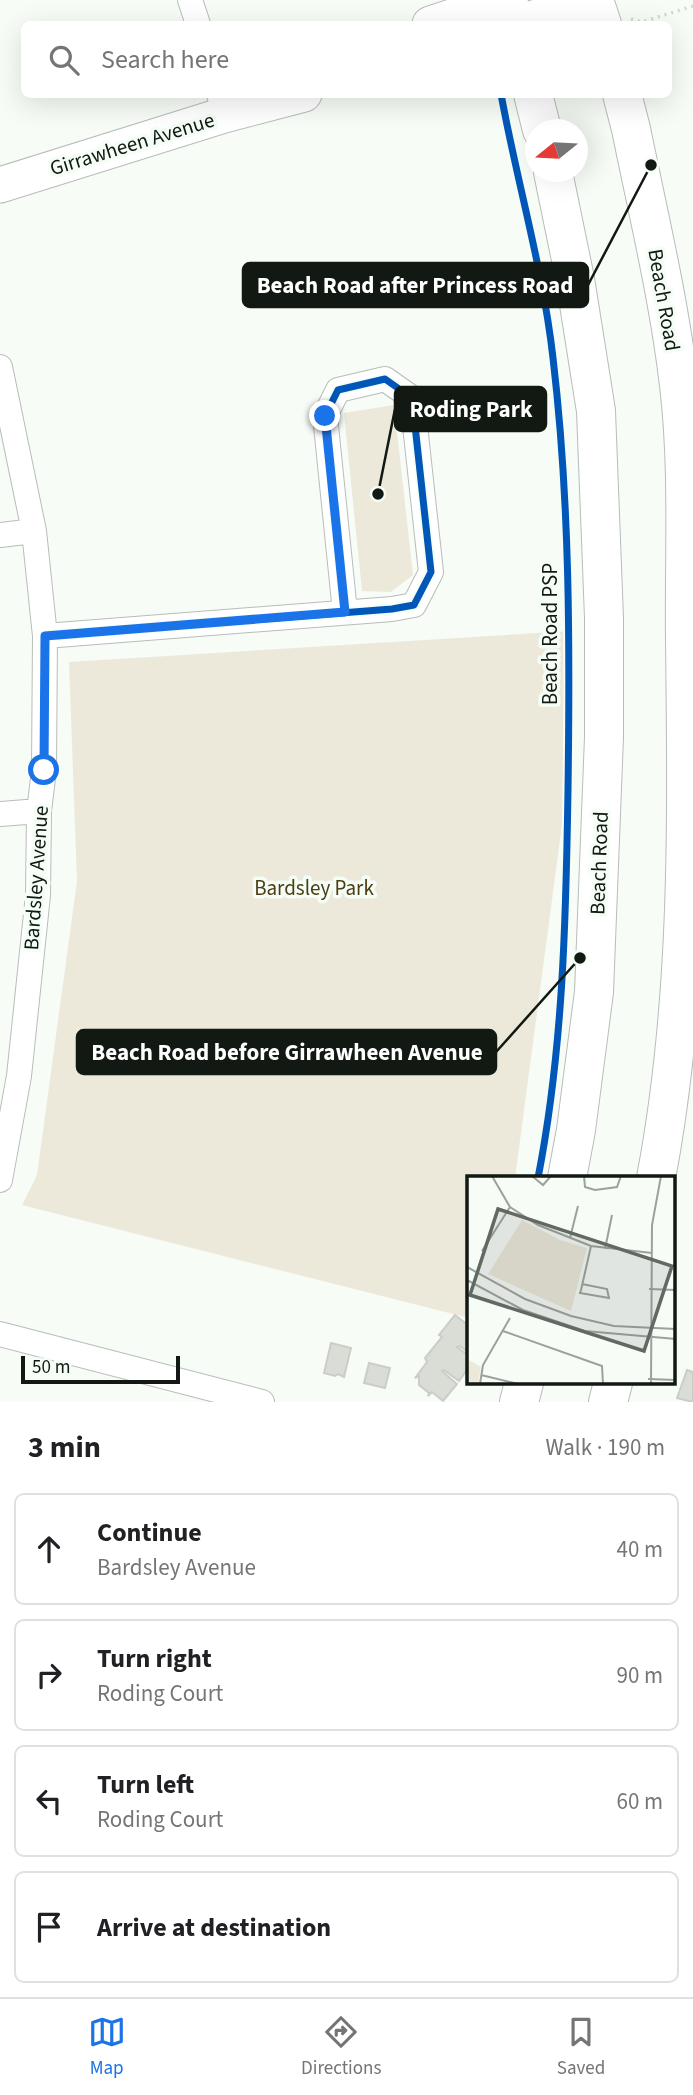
<!DOCTYPE html>
<meta charset="utf-8">
<style>
:root{--surface:#fff;--page:#f2f2f2;--text:#202124;--muted:#757577;--line:#e0e0e0;--accent:#1a73e8}
body{margin:0;font-family:"Source Sans 3",sans-serif;background:var(--page);color:var(--text)}
.compass{position:absolute;left:525px;top:119px;width:63px;height:63px;border-radius:50%;background:var(--surface);box-shadow:0 7px 28px #0002;rotate:252deg}
.scale{position:absolute;left:21px;bottom:18px;width:159px;box-sizing:border-box;padding-left:7px;border:4px solid #111912;border-top:0;font-size:19px;line-height:24px;white-space:nowrap;color:#111912;-webkit-text-stroke:5px #f5fef6;paint-order:stroke}
.stop{position:absolute;width:21px;height:21px;margin:-16px;border:5px solid #1a73e8;border-radius:50%;background:#fff}
.stop.end{background:#1a73e8;border-color:#fff;box-shadow:0 2px 7px #0008}
.list{margin:0;padding:0;list-style:none}
h2{display:flex;justify-content:space-between;align-items:center;height:91px;margin:0;padding:0 28px;font-size:30px}
h2 small{font-size:23px;font-weight:400;color:var(--muted)}
.list li{display:grid;grid-template-columns:46px 1fr auto;gap:21px;align-items:center;box-sizing:border-box;height:112px;margin:0 14px 14px;padding:0 14px;border:2px solid var(--line);border-radius:10px}
.list b{display:block;font-size:26px;white-space:nowrap}
.list p{margin:0;font-size:23px;white-space:nowrap;color:var(--muted)}
.list em{font-size:23px;font-style:normal;color:var(--muted)}
.icon{flex:none;width:38px;height:38px;fill:none;stroke:currentColor;stroke-width:2;stroke-linecap:round;stroke-linejoin:round}
.map{position:relative;flex:none;width:693px;height:1402px;overflow:hidden}
.search{position:absolute;background:var(--surface);box-shadow:0 7px 28px #0002;left:21px;right:21px;top:21px;height:77px;display:flex;align-items:center;gap:18px;box-sizing:border-box;padding:0 24px;border-radius:10px;color:var(--muted);font-size:26px}
.sheet{height:595px;background:var(--surface)}
nav{display:flex;justify-content:space-around;align-items:center;box-sizing:border-box;height:98px;border-top:2px solid var(--line);background:var(--surface);font-size:19px;color:var(--muted)}
nav a{display:grid;justify-items:center;gap:4px}
nav .on{color:var(--accent)}
.map>svg:first-child{display:block}
.green{fill:#ece9da}
.building{fill:#d9ddd5;stroke:#cacec7;stroke-width:2}
.lines{fill:none;stroke-linecap:round;stroke-linejoin:round}
.minor-casing{stroke:#b7bdb8;stroke-width:26}
.secondary-casing{stroke:#b7bdb8;stroke-width:37}
.primary-casing{stroke:#b7bdb8;stroke-width:40}
.path{stroke:#d4d6d4;stroke-width:3.5;stroke-dasharray:2 5;stroke-linecap:butt}
.minor{stroke:#fefffe;stroke-width:24}
.secondary{stroke:#fefffe;stroke-width:35}
.primary{stroke:#fefffe;stroke-width:38}
.cycleway-casing{stroke:#f5fef6;stroke-width:11}
.cycleway{stroke:#0057b8;stroke-width:7}
.route{stroke:#1a73e8;stroke-width:9}
.labels{text-anchor:middle;dominant-baseline:central;stroke-width:7;stroke-linejoin:round;paint-order:stroke}
.street-label{font-size:21px;fill:#111912;stroke:#f5fef6}
.park-label{font-size:21px;fill:#4c3d13;stroke:#f5fef6}
.inset-road{fill:none;stroke:#9ba19b;stroke-width:2}
.view{fill:#626862;fill-opacity:0.15;stroke:#626862;stroke-width:3.5}
.inset-edge{fill:none;stroke:#111912;stroke-width:3.5}
.leader{fill:none;stroke:#111912;stroke-width:2.5}
.callout-dot{fill:#111912;stroke:#f5fef6;stroke-width:2.5}
.callout{fill:#111912;stroke:#111912;stroke-width:2.5}
.callout-label{font-size:23px;text-anchor:middle;font-weight:bold;fill:#fff}
</style>
<div class="map">
<svg width="693" height="1402" viewBox="0 0 693 1402">
<rect width="100%" height="100%" fill="#f7fcf7"/>
<path class="green" d="M 394,405 L 413,575 L 391,592 L 362,591 L 344,413 Z
M 570,631 L 573,742 L 515,1178 L 469,1178 L 469,1318 L 22,1205 L 37,1175 L 77,881 L 69,662 Z"/>
<path class="building" d="M 455,1315 L 469,1326 L 469,1353 L 460,1346 L 457,1347 L 469,1356 L 469,1367 L 459,1381 L 444,1370 L 442,1371 L 457,1384 L 443,1401 L 432,1392 L 428,1396 L 429,1393 L 419,1385 L 419,1376 L 415,1378 L 427,1362 L 425,1358 L 442,1337 L 439,1335 Z
M 331,1343 L 351,1348 L 344,1377 L 338,1374 L 335,1376 L 324,1373 Z
M 369,1363 L 390,1368 L 385,1388 L 364,1383 Z
M 687,1370 L 693,1372 L 693,1402 L 677,1398 Z"/>
<g class="lines">
<defs>
<path id="minor" d="M 190,0 L 198,24
M 219,94 L 224,115
M 0,367 L 34,531 L 45,636 L 44,770 L 39,811 L 38,895 L 19,1076 L 0,1180
M 0,535 L 34,531
M 45,636 L 392,609 L 414,605 L 431,572 L 412,398 L 385,379 L 338,390 L 325,416 L 345,612
M 0,814 L 39,811
M 0,1334 L 262,1402"/>
<path id="secondary" d="M 430,24 L 503,0
M 516,24 L 588,0
M 0,185 L 224,115 L 304,94"/>
<path id="primary" d="M 508,0 L 514,24
M 594,0 L 602,24
M 533,94 L 542,130
M 622,94 L 631,129 C 648,213 669,299 679,385 C 689,469 684,554 685,639 C 687,819 690,1000 656,1178
M 553,172 L 575,279 L 596,411 L 604,618 L 604,737 L 594,992 L 576,1130 L 567,1178
M 519,1402 L 524,1383
M 608,1402 L 613,1383"/>
</defs>
<use href="#minor" class="minor-casing"/>
<use href="#secondary" class="secondary-casing"/>
<use href="#primary" class="primary-casing"/>
<path class="path" d="M 631,19 L 642,22 L 693,6"/>
<use href="#minor" class="minor"/>
<use href="#secondary" class="secondary"/>
<use href="#primary" class="primary"/>
<defs>
<path id="cycleway" d="M 501,94 C 517,182 543,269 553,358 C 570,502 570,646 568,790 C 566,920 563,1050 538,1178
M 45,636 L 392,609 L 414,605 L 431,572 L 412,398 L 385,379 L 338,390 L 325,416 L 345,612"/>
</defs>
<use href="#cycleway" class="cycleway-casing"/>
<use href="#cycleway" class="cycleway"/>
</g>
<g class="lines">
<path class="route" d="M 44,770 L 45,636 L 345,612 L 325,416"/>
</g>
<g class="labels">
<g class="street-label">
<text transform="translate(132 144) rotate(-17)">Girrawheen Avenue</text>
<text transform="translate(664 300) rotate(80)">Beach Road</text>
<text transform="translate(550 634) rotate(-90)">Beach Road PSP</text>
<text transform="translate(599 863) rotate(-88)">Beach Road</text>
<text transform="translate(36 878) rotate(-86)">Bardsley Avenue</text>
</g>
<g class="park-label">
<text x="314" y="888">Bardsley Park</text>
</g>
</g>
<g transform="translate(467 1176)">
<rect width="208" height="208" fill="#f7fcf7"/>
<path d="M 55,44 L 93,64 L 120,72 L 104,135 L 21,98 ZM 0,183 L 14,191 L 11,208 L 0,208 Z" fill="#ece9da"/>
<path class="inset-road" d="M 25,0 L 43,31 L 71,49 L 124,70 L 185,77M 65,0 L 76,9 L 84,0M 117,0 L 118,11 L 128,14 L 150,11 L 154,0M 103,62 L 111,30M 138,73 L 145,39M 15,75 L 43,31M 0,91 L 58,123 L 104,140 L 147,150 L 209,153M 0,104 L 56,134 L 118,155 L 209,163M 115,108 L 140,113 L 142,122 L 113,117 L 114,114 L 124,70M 182,113 L 209,114M 36,155 L 135,190 L 136,208M 14,199 L 51,208M 181,203 L 209,204M 13,208 L 16,189 L 43,142M 184,208 L 185,49 L 194,0"/>
<path class="view" d="M 31,33 L 205,90 L 177,175 L 3,119 Z"/>
<rect width="208" height="208" class="inset-edge"/>
</g>
<path class="leader" d="M651 165L588 285M378 494L395 409M580 958L496 1052"/>
<g class="callout-dot">
<circle cx="651" cy="165" r="7"/>
<circle cx="378" cy="494" r="7"/>
<circle cx="580" cy="958" r="7"/>
</g>
<g class="callout">
<rect x="243" y="263" width="345" height="44" rx="7"/>
<rect x="395" y="387" width="151" height="44" rx="7"/>
<rect x="77" y="1030" width="419" height="44" rx="7"/>
</g>
<g class="callout-label">
<text x="415" y="293">Beach Road after Princess Road</text>
<text x="471" y="417">Roding Park</text>
<text x="287" y="1060">Beach Road before Girrawheen Avenue</text>
</g>
</svg>
<svg class="compass" viewBox="-18 -18 36 36"><path d="M0-13l5 13h-10z" fill="#e53935"/><path d="M0 13l5-13h-10z" fill="#757577"/></svg>
<div class="scale">50 m</div>
<div class="stop" style="left:44px;top:770px"></div>
<div class="stop end" style="left:325px;top:416px"></div>
<div class="search"><svg class="icon" aria-label="search" viewBox="0 0 24 24"><circle cx="10" cy="10" r="6"/><path d="M15 15l6 6"/></svg>Search here</div>
</div>
<section class="sheet">
<h2>3 min<small>Walk · 190 m</small></h2>
<ul class="list">
<li><svg class="icon" aria-label="ahead" viewBox="0 0 24 24"><path d="M12 20V5M6 11l6-6 6 6"/></svg><div><b>Continue</b><p>Bardsley Avenue</p></div><em>40 m</em></li>
<li><svg class="icon" aria-label="right" viewBox="0 0 24 24"><path d="M7 20v-9h11M14 6l5 5-5 5"/></svg><div><b>Turn right</b><p>Roding Court</p></div><em>90 m</em></li>
<li><svg class="icon" aria-label="left" viewBox="0 0 24 24"><path d="M17 20v-9H6M10 6l-5 5 5 5"/></svg><div><b>Turn left</b><p>Roding Court</p></div><em>60 m</em></li>
<li><svg class="icon" aria-label="arrive" viewBox="0 0 24 24"><path d="M6 21V4h12l-3 4 3 4H6"/></svg><div><b>Arrive at destination</b></div></li>
</ul>
</section>
<nav>
<a class="on"><svg class="icon" aria-label="map" viewBox="0 0 24 24"><path d="M3 6l6-2 6 2 6-2v14l-6 2-6-2-6 2zM9 4v14M15 6v14"/></svg>Map</a>
<a><svg class="icon" aria-label="directions" viewBox="0 0 24 24"><path d="M12 3l9 9-9 9-9-9zM9 14v-3h6M13 9l2 2-2 2"/></svg>Directions</a>
<a><svg class="icon" aria-label="saved" viewBox="0 0 24 24"><path d="M7 4h10v16l-5-4-5 4z"/></svg>Saved</a>
</nav>
